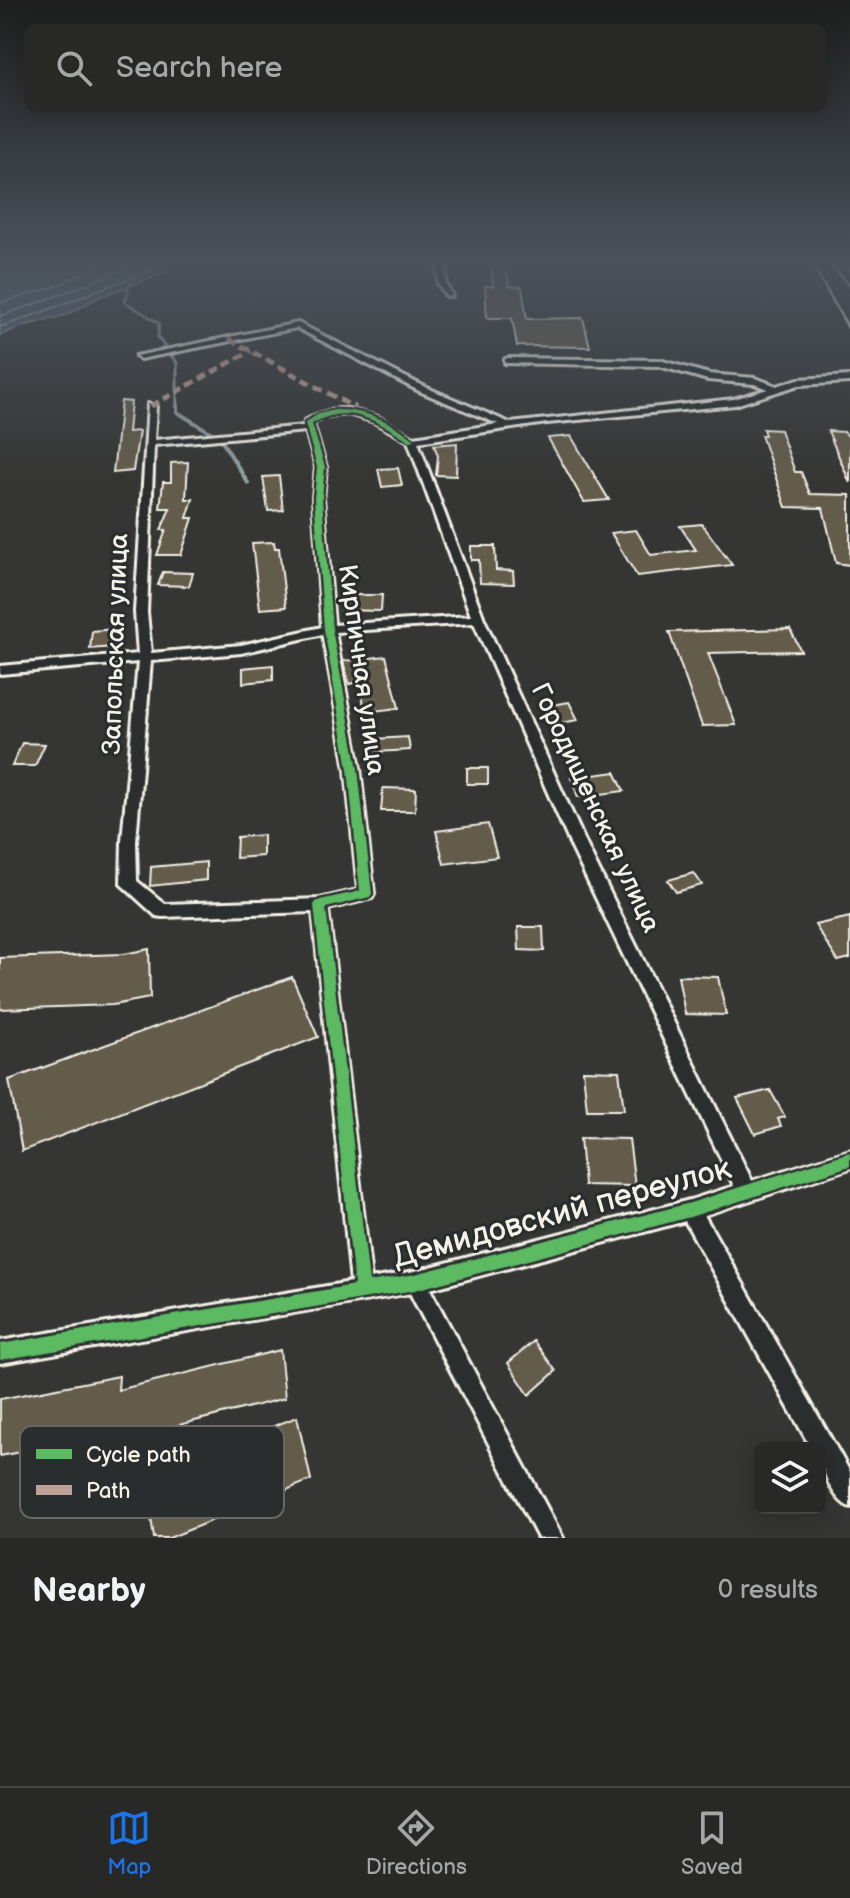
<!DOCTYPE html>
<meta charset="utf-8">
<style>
:root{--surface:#282827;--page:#343433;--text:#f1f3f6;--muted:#a5a6a7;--line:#444;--accent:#1a73e8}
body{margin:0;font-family:"Balsamiq Sans",sans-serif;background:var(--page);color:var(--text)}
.controls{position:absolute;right:24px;bottom:24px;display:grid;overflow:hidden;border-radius:12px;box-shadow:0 4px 20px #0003}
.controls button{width:72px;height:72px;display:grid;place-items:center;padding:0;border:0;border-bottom:2px solid var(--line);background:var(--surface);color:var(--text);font:40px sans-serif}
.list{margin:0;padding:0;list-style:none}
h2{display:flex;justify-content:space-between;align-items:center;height:104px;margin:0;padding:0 32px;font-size:34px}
h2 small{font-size:26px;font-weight:400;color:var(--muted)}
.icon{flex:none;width:44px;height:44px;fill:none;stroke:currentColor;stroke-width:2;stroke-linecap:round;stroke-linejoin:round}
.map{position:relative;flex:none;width:850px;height:1538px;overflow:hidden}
.search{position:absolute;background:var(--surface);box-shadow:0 4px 20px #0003;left:24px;right:24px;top:24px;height:88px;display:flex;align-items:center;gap:20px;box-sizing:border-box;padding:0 28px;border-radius:12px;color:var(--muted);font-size:30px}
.sheet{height:248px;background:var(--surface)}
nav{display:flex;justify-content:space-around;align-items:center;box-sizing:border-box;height:112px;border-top:2px solid var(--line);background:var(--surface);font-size:22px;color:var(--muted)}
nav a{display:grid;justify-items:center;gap:4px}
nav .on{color:var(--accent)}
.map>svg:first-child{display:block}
.water{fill:#506574;stroke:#929da2;stroke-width:2}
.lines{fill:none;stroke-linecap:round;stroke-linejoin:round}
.shore{stroke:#b2b9ba;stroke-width:2}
.stream-far1{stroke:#929da2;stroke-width:3}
.stream{stroke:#929da2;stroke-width:4}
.building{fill:#635b4c;stroke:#f4f1e8;stroke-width:2}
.street-casing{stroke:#f4f1e8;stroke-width:6}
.secondary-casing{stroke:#f4f1e8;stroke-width:6}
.street{fill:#2a2d2e;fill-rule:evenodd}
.secondary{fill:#2a2d2e;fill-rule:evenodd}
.rail{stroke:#f4f1e8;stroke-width:3}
.quiet-far1{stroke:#bda197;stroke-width:5;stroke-dasharray:9 5;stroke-linecap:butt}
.quiet{stroke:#bda197;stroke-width:6;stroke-dasharray:12 6;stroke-linecap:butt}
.cycleway-casing{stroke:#2a2d2e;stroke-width:5}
.cycleway{fill:#5cba63;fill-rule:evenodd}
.labels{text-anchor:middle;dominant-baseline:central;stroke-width:6;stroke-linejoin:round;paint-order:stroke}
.street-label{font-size:26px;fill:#f4f1e8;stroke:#2a2d2e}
.near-street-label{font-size:32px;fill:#f4f1e8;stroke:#2a2d2e}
.key{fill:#2a2d2e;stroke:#676866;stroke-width:2}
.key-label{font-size:22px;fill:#f4f1e8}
</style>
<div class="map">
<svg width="850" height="1538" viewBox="0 0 850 1538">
<rect width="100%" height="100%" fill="#353634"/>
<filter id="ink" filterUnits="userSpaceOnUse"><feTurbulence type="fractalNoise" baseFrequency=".0125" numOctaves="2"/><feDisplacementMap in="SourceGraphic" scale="16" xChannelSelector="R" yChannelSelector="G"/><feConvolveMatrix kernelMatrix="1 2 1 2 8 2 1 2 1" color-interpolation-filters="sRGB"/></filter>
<g filter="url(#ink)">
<path class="water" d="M 0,261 L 151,261 L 168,265 L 167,270 L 160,275 L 99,297 L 66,315 L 23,326 L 0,335 Z"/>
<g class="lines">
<path class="shore" d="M 0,303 L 54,287 L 109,261
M 0,316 C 50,300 97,279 146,261
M 0,327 C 53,310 103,287 156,268 L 159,261"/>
<path class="stream-far1" d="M 130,283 L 125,302 L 159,323 L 158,338 L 177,363 L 177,408"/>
<path class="stream" d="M 177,406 L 177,412 L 220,438 L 248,483"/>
</g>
<path class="building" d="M 491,261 L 506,261 L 509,286 L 522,287 L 527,319 L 583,318 L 590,347 L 517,346 L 512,318 L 487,318 L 485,286 L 493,286 Z
M 121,401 L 131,402 L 128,432 L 139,431 L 133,471 L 113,473 Z
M 763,429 L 780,430 L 795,472 L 801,472 L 810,494 L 850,495 L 850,565 L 836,563 L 823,508 L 786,507 L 761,435 L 765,435 Z
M 828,431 L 844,432 L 850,438 L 850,483 Z
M 571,436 L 609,500 L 584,502 L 548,438 Z
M 457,443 L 456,476 L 436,475 L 438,456 L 434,445 Z
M 188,462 L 186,499 L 193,499 L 187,518 L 193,518 L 181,555 L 157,555 L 166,530 L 161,530 L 170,508 L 160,508 L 163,482 L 171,482 L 171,463 Z
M 398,468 L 402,485 L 382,487 L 378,469 Z
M 279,476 L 283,510 L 268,511 L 263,477 Z
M 702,524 L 732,565 L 637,576 L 611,533 L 636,530 L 651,555 L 696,550 L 680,526 Z
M 274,542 L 275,548 L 279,548 L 286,607 L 260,609 L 252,543 Z
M 471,546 L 495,546 L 496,570 L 513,571 L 514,584 L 480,583 L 479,560 L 471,560 Z
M 163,572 L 193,573 L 189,586 L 158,585 Z
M 344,595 L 382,595 L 381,611 L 341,610 Z
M 115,629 L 113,647 L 90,649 L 92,631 Z
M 790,629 L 801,651 L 708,653 L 736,725 L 702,726 L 669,632 Z
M 386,656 L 399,708 L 365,712 L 360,682 L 349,684 L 343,661 Z
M 273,665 L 273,680 L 243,683 L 243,668 Z
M 569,702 L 578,720 L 549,725 L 540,707 Z
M 408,737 L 410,750 L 376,752 L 375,739 Z
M 22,743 L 45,744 L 35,766 L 12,766 Z
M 467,768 L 488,768 L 488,784 L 467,784 Z
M 615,772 L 624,791 L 578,797 L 571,778 Z
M 383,788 L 416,789 L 415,811 L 381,811 Z
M 488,824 L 497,857 L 444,864 L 436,831 Z
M 263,835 L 263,856 L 236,858 L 237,837 Z
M 206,862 L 206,880 L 150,886 L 151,867 Z
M 694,873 L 702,885 L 676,892 L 668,880 Z
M 850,917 L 850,958 L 838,961 L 815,925 Z
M 518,927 L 543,927 L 544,951 L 519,950 Z
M 149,949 L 150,998 L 113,1005 L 0,1009 L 0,958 L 124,954 Z
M 678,976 L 718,977 L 726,1015 L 685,1014 Z
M 292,977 L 318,1037 L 22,1151 L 9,1080 Z
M 583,1070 L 619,1071 L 624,1110 L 587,1110 Z
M 770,1090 L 785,1117 L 778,1119 L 781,1126 L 755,1134 L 737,1098 Z
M 580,1138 L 629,1139 L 635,1186 L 584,1185 Z
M 534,1341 L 556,1371 L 529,1395 L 508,1363 Z
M 280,1350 L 285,1398 L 128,1438 L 127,1430 L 0,1456 L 0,1399 L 119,1376 L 118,1390 Z
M 297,1417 L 311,1480 L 169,1538 L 154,1538 L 145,1476 Z"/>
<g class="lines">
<defs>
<path id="street" d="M 438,261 L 446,261 L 446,284 L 452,296 L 446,296 L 438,284 Z
M 298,323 L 425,387 L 510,423 L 734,399 L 768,389 L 754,384 L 708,380 L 659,366 L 505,363 L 505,359 L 508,358 L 659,360 L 709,374 L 755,378 L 777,386 L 798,379 L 850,376 L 850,382 L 799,385 L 735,405 L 547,423 L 418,442 L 484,619 L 587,846 L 752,1181 L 850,1150 L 850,1168 L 704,1215 L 850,1472 L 850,1507 C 832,1500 820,1466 820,1448 L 811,1448 L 685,1221 L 430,1289 L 563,1538 L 538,1538 L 410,1293 L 0,1363 L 0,1341 L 351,1282 L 313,912 L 162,917 L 156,916 L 121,884 L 122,841 L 138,662 L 0,674 L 0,666 L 138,654 L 135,612 L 148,404 L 156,406 L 154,440 L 304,426 L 305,421 L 318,414 L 334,409 L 348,409 L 378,417 L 414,437 L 498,424 L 419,391 L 297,328 L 140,359 L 136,356 ZM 348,414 L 372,421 L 408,441 L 471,616 L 334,625 L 323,498 L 326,467 L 313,424 L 324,417 ZM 306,431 L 316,467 L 313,498 L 322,627 L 241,645 L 151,653 L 147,612 L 154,445 ZM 474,623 L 571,846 L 734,1186 L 690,1200 L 415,1271 L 371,1279 L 328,909 L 372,898 L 374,894 L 360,769 L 335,632 ZM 323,634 L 346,769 L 358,890 L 320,899 L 165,904 L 137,881 L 136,841 L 151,661 L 241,653 Z"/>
<path id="secondary" d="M 830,261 L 841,261 L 850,274 L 850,284 Z"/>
</defs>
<use href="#street" class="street-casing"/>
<use href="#secondary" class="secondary-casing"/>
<use href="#street" class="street"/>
<use href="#secondary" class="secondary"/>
<path class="rail" d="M 810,261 L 850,331"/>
<path class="quiet-far1" d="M 229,339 L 355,408
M 151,406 L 251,351"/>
<path class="quiet" d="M 352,406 L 355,408"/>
<defs>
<path id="cycleway" d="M 334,410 C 364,409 392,421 415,440 L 410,441 C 378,421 347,402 312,424 L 325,467 L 322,498 L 332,629 L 358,769 L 372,894 L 370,897 L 326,908 L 369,1282 L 415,1274 L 690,1203 L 850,1152 L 850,1166 L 690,1217 L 415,1290 L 0,1360 L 0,1344 L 354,1285 L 314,905 L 316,902 L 320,900 L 360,891 L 348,769 L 324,629 L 314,498 L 317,467 L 305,423 L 318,414 Z"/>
</defs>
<use href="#cycleway" class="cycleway-casing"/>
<use href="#cycleway" class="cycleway"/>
</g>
</g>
<linearGradient id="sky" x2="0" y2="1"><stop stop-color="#1d1e1d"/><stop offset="0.55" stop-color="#4b525c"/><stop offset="1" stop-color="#4b525c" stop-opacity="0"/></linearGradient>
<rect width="850" height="477" fill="url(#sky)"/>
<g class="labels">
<g class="street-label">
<text transform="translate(116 644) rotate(-88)">Запольская улица</text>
<text transform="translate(361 670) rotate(82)">Кирпичная улица</text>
<text transform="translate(595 808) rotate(65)">Городищенская улица</text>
</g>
<g class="near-street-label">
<text transform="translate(562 1213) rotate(-15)">Демидовский переулок</text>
</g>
</g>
<rect x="20" y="1426" width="264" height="92" rx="12" class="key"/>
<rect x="36" y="1449" width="36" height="10" fill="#5cba63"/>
<rect x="36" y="1485" width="36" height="10" fill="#bda197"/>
<g class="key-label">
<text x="86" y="1462">Cycle path</text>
<text x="86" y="1498">Path</text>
</g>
</svg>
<div class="controls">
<button><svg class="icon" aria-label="layers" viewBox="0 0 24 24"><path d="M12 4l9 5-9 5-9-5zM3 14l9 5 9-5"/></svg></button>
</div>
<div class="search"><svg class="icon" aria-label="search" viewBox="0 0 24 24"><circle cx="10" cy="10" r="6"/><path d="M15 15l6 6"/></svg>Search here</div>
</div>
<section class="sheet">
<h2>Nearby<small>0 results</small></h2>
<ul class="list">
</ul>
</section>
<nav>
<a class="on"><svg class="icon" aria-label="map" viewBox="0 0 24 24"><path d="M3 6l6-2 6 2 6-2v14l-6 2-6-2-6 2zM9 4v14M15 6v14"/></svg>Map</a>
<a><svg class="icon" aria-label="directions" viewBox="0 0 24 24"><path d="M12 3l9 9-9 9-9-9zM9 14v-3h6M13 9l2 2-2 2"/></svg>Directions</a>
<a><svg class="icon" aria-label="saved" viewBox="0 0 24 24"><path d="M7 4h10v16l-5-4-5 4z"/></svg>Saved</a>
</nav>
